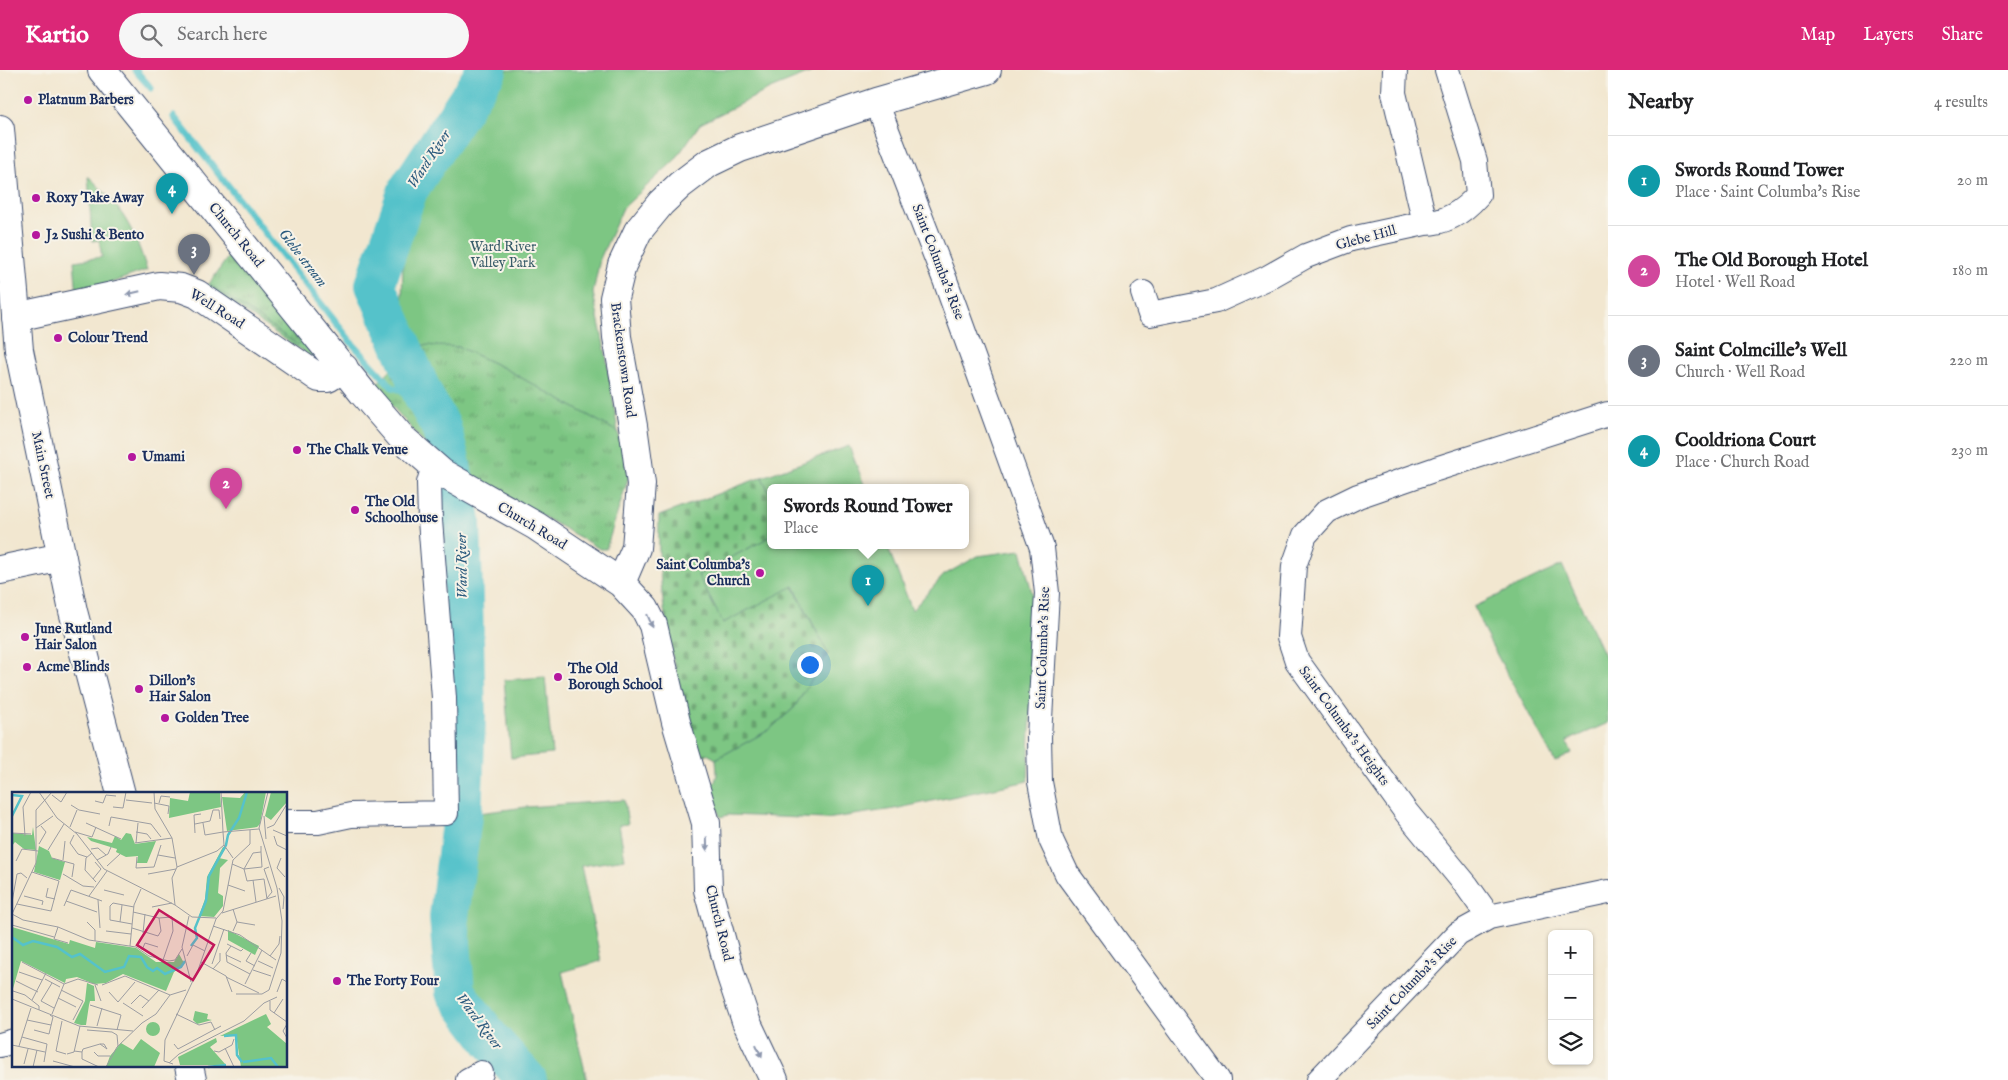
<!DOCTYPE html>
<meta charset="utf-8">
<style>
:root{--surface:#fff;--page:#f6f6f6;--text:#202124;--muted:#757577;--line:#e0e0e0;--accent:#db2777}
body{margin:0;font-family:"IM FELL English",serif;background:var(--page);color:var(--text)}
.controls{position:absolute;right:15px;bottom:15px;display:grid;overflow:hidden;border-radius:8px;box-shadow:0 1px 4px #0004}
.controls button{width:45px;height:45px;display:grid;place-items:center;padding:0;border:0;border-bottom:1px solid var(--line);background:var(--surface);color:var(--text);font:25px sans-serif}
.you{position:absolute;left:809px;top:594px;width:18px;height:18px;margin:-12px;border:4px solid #fff;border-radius:50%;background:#1a73e8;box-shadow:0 0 0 8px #1a73e833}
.badge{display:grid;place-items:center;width:32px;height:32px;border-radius:50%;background:var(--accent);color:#fff;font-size:16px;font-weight:700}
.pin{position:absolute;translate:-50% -41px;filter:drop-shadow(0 1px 2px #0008)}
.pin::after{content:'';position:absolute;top:26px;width:18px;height:15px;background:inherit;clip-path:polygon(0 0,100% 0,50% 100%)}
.popup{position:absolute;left:767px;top:414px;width:202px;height:65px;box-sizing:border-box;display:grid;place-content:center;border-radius:8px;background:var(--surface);filter:drop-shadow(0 1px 4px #0005);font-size:16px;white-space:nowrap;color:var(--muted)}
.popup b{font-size:19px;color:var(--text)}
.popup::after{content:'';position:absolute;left:50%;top:100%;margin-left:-10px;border:10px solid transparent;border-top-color:var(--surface)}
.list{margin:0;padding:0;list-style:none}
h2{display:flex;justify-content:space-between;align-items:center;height:65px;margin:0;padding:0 20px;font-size:21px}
h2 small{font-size:16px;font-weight:400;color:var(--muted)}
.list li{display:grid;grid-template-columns:32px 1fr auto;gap:15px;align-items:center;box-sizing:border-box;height:90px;padding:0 20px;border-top:1px solid var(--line)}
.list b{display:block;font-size:19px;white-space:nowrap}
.list p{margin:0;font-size:16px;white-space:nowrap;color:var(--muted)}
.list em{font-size:16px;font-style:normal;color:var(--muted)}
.icon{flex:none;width:28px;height:28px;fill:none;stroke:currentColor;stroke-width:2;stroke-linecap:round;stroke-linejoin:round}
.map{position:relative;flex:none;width:1608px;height:1010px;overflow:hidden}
header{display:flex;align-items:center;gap:30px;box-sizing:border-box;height:70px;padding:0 25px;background:var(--accent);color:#fff}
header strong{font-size:24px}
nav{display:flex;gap:28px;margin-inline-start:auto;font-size:18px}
.search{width:350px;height:45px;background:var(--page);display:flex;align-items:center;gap:12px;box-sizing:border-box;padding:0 18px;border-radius:28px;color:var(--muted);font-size:19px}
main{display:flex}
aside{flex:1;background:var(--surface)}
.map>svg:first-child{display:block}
.grass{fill:url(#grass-tufts);stroke:#4c7a70}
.cemetery{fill:url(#cemetery-stones);stroke:#4c7a70}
.green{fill:#7dc683;stroke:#4c7a70}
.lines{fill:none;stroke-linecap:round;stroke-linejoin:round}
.stream{stroke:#55c2ca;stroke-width:7}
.river{stroke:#55c2ca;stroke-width:40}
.minor-casing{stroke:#3b4b6f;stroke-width:26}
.tertiary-casing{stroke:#3b4b6f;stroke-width:30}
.secondary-casing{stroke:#3b4b6f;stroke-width:30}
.minor{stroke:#fff;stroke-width:24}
.tertiary{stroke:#fff;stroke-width:28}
.secondary{stroke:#fff;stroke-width:28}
.oneway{fill:#8d97ae}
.poi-dot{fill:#b5179e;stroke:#f7f3e8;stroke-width:2}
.labels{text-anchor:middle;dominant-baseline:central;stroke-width:4;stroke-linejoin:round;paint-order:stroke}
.poi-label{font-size:14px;font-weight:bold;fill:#1b2f5e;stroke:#f7f3e8;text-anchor:start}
.street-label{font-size:14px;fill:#1b2f5e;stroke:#f7f3e8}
.park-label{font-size:14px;fill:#385c69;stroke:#f7f3e8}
.water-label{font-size:15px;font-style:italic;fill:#2c5b7e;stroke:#f7f3e8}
.inset-river{fill:none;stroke:#55c2ca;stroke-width:2.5}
.inset-road{fill:none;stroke:#9c9da2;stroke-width:1}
.view{fill:#c2185b;fill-opacity:0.15;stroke:#c2185b;stroke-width:2.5}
.inset-edge{fill:none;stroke:#1b2f5e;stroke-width:2.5}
</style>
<header>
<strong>Kartio</strong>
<div class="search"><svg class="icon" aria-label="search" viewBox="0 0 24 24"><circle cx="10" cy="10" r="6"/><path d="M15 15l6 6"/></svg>Search here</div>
<nav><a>Map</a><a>Layers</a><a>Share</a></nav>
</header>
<main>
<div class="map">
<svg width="1608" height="1010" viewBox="0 0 1608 1010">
<defs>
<pattern id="grass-tufts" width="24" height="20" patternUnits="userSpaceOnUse" patternTransform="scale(1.25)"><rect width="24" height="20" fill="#7dc683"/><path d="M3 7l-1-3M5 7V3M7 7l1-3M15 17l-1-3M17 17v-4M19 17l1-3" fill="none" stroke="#66a16e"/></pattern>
<pattern id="cemetery-stones" width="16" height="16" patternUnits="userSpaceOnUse" patternTransform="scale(1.25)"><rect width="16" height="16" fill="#7dc683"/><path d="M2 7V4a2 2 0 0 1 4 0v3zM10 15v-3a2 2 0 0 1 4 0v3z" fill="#66a16e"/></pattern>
</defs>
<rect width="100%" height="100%" fill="#f7f3e8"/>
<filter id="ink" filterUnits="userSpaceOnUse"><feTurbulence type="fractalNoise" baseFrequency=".02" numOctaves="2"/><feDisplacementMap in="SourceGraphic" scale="10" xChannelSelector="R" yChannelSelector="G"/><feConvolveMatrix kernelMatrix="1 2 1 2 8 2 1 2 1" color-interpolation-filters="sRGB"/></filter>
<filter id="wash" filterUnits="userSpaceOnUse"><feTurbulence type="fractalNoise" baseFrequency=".0096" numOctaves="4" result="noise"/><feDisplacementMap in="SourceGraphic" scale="20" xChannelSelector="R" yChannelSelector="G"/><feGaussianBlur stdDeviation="1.12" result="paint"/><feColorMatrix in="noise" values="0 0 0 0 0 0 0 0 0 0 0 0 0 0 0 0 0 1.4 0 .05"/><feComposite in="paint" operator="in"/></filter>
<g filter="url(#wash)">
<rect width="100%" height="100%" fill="#f2e7d0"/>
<path class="grass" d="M 228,187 L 301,273 L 298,275 L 209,214 Z
M 422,275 L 459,277 L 504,298 L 618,362 L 629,406 L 606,479 L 600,479 L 525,436 L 480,413 L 429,379 L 375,316 L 394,296 Z"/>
<path class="cemetery" d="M 762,407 L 770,424 L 770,467 L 698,505 L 723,553 L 793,516 L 828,584 L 794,638 L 769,660 L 716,689 L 707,684 L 701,687 C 674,610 656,528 659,446 Z"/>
<path class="green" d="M 469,0 L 817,0 L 770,19 L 700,54 L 675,90 L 623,138 L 600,189 L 593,223 L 606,285 L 618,362 L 504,298 L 459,277 L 422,275 L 402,233 L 403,187 L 414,147 L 467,55 L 460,12 Z
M 88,106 C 122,138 133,156 147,200 L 77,225 L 74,191 L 102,187 L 99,170 L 92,171 Z
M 229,184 L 316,288 L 315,290 L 207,216 L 209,214 L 298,275 L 300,273 L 228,187 Z
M 849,376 L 865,417 L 770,417 L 770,424 L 762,407 Z
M 770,467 L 770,475 L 887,475 L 912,540 L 944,505 L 978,486 L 1021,480 L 1035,534 L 1028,711 L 894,739 L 826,749 L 728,745 L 720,747 L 709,714 L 715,712 L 717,704 L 716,689 L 769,660 L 794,638 L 828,584 L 794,516 L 723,553 L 698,505 Z
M 1562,495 L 1608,594 L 1608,653 L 1567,671 L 1572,683 L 1555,692 L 1485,563 L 1474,537 Z
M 545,607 L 552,684 L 511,688 L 504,610 Z
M 624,730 L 628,754 L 619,755 L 625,789 L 581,796 L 601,891 L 562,902 L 587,1010 L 537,1010 C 517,987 487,960 475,933 C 449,878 464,802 471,744 L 526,737 Z"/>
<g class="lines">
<path class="stream" d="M 135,0 L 151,18
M 174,47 L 351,272 L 392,317 L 424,327"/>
<path class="river" d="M 487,0 L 408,120 L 375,215 L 424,327 L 441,357 L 450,390 L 461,451 L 466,647 L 462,746 L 449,847 L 455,922 L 491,970 L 527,1010"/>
</g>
</g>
<g filter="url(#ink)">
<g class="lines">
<defs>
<path id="minor" d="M 1395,0 L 1394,23 L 1425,153
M 876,32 L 945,210 L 1042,478 L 1047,523 L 1039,667 L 1040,712 L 1051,770 L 1067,804 L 1218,1010
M 1143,223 L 1150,244 L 1216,231 L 1267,208 L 1306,186 L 1351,169 L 1425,153 C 1447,153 1464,141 1478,125 L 1475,91 L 1447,0
M 286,752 L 318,752 L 351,745 L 446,743 L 444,628 L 430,450 L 429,413 L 434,395
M 1489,847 L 1467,816 L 1406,742 L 1297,591 L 1289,567 L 1294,496 L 1305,465 L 1327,441 L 1358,426 L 1436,399 L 1608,344
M 0,975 L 14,971
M 468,1010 L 481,1003
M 1319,1010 L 1458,864 L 1489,847 L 1608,822"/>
<path id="tertiary" d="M 102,0 L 363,323 L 402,368 L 442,403 L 536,456 L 621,513 L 645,539 L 653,555 L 676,652 L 706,753 L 708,820 L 731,906 L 746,951 L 774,1010
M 16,247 L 159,216 L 181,218 L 197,224 L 319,308 L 328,308 L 344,298
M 621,513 L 636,478 L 641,414 L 633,356 L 617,267 L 614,228 L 622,195 L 638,161 L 661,133 L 680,115 L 709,93 L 740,78 L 876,32 L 987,0"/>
<path id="secondary" d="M 0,59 L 19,280 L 73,541 L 121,724
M 0,500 L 62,487
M 189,996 L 192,1010"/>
</defs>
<use href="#minor" class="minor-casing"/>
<use href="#tertiary" class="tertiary-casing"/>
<use href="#secondary" class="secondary-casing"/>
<use href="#minor" class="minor"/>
<use href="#tertiary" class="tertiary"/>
<use href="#secondary" class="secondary"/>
</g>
<defs><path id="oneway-solid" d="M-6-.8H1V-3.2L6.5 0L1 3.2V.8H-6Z" transform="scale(1.25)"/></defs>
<g class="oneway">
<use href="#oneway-solid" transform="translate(133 223) rotate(167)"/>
<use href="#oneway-solid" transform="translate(650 551) rotate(67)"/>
<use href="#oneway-solid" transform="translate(707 774) rotate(88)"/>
<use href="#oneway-solid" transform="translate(759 981) rotate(66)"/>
</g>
</g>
<g class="poi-dot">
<circle cx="28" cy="30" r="5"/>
<circle cx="36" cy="128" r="5"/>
<circle cx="36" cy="165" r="5"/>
<circle cx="58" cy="268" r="5"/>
<circle cx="297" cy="380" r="5"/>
<circle cx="132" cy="387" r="5"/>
<circle cx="355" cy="440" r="5"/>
<circle cx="760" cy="503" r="5"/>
<circle cx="25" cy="567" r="5"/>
<circle cx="27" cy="597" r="5"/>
<circle cx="558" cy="607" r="5"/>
<circle cx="139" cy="619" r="5"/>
<circle cx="165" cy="648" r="5"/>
<circle cx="337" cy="911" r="5"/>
</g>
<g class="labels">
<g class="poi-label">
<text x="38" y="30">Platnum Barbers</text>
<text x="46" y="128">Roxy Take Away</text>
<text x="46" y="165">J2 Sushi &amp; Bento</text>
<text x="68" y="268">Colour Trend</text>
<text x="307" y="380">The Chalk Venue</text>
<text x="142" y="387">Umami</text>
<text x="365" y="432">The Old<tspan x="365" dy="16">Schoolhouse</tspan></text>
<text x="750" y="495" text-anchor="end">Saint Columba's<tspan x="750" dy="16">Church</tspan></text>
<text x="35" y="559">June Rutland<tspan x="35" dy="16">Hair Salon</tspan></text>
<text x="37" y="597">Acme Blinds</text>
<text x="568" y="599">The Old<tspan x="568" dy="16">Borough School</tspan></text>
<text x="149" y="611">Dillon's<tspan x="149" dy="16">Hair Salon</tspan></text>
<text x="175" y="648">Golden Tree</text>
<text x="347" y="911">The Forty Four</text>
</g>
<g class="street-label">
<text transform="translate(236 165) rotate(51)">Church Road</text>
<text transform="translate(1366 168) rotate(-15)">Glebe Hill</text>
<text transform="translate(938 192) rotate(69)">Saint Columba's Rise</text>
<text transform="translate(217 239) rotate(32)">Well Road</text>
<text transform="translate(623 290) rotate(82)">Brackenstown Road</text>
<text transform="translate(43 395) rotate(78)">Main Street</text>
<text transform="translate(532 456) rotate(31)">Church Road</text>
<text transform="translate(1043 578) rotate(-88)">Saint Columba's Rise</text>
<text transform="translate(1344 656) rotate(54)">Saint Columba's Heights</text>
<text transform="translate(719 853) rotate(76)">Church Road</text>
<text transform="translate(1412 913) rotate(-46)">Saint Columba's Rise</text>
</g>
<g class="park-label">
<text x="503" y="177">Ward River<tspan x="503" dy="16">Valley Park</tspan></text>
</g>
<g class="water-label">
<text transform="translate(429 89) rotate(-57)">Ward River</text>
<text transform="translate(303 188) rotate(52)">Glebe stream</text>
<text transform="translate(462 496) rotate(-91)">Ward River</text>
<text transform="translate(479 951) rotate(53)">Ward River</text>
</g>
</g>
<g transform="translate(12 722)">
<rect width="275" height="275" fill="#f2e7d0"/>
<path d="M 254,222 L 259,232 L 255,235 L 275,252 L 275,275 L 229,275 L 224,243 L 208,244 ZM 204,246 L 205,250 L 198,255 L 214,273 L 168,273 L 166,265 ZM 129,247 L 148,261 L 142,275 L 94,275 L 98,264 L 109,251 L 121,258 Z" fill="#7dc683"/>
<path d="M 216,138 L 247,154 L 243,163 L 216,148 Z" fill="#7dc683"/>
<path d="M 178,0 L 208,0 L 209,15 L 157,26 L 158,6 L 176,9 ZM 233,0 L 254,0 L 248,32 L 245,35 L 215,39 L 210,5 L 228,6 ZM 259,0 L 275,0 L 275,10 L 259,28 L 253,24 ZM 21,35 L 24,58 L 12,57 L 3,50 L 0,54 L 0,41 L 20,43 ZM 114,41 L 119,42 L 123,52 L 144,49 L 135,71 L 125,71 L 126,64 L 114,65 L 104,60 L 105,57 L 79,49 L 75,45 L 100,51 L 103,44 L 109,48 ZM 27,54 L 37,59 L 40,66 L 53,70 L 48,88 L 22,80 ZM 211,55 L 214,56 L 207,66 L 216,68 L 208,76 L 206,101 L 211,104 L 211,114 L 202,125 L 187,124 L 193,107 L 195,85 ZM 0,135 L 57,152 L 58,148 L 83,156 L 84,150 L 124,156 L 144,170 L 162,170 L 167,162 L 172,171 L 162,180 L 154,199 L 111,182 L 94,191 L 82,192 L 65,185 L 54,187 L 53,191 L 9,169 L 0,200 ZM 75,191 L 82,194 L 83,209 L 78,209 L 77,213 L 74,233 L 69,233 L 62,231 L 73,209 ZM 183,219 L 196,222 L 195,227 L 200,228 L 185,232 L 181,228 ZM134 237a7 7 0 1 1 14 0a7 7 0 1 1-14 0Z" fill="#7dc683"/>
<path class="inset-river" d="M 0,3 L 10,4 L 0,24M 0,145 L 11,153 L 21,149 L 45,155 L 60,165 L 68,162 L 93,180 L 112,175 L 117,164 L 129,165 L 135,175 L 141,179 L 145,176 L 153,182 L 169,175 L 173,169M 179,154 L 185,146 L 183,136 L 194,109 L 197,84 L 214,53 L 216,43 L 227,26 L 235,0M 212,244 L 224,243 L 225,263 L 230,270M 231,270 L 259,266 L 266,275M 196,275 L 214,273"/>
<path class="inset-road" d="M 27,0 L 45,26 L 65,42 L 92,77 L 163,113M 142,0 L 143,17 L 160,46 L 165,75M 40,3 L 49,10 L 55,0M 114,8 L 140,11M 83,9 L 91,11 L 94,3 L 104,4M 142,11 L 157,14 L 156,22M 147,11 L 149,4 L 158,5M 59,13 L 67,18 L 88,22M 101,15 L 111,16 L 114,0M 252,24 L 254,47M 74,31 L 109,47M 191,31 L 193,43 L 211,40 L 209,0M 183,32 L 198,29 L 201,18 L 207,18 L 208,27M 97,34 L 99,25 L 139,32 L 149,45M 58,35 L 65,18M 24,36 L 41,24M 255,36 L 262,33 L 275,12M 261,38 L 275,44M 63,40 L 80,45 L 84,35M 124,40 L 135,42 L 139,47M 0,41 L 19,42M 183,41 L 182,23 L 189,22M 62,43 L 58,51 L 66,62 L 75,65M 13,44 L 11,15 L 19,0M 262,44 L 265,53 L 275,58M 123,51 L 160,46M 124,51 L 126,31M 27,52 L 34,40 L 29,34M 212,53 L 221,66M 249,54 L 249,60 L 241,61 L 232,77 L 235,89 L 252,87 L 255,107M 79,57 L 86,56 L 94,63M 36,58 L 52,32M 80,61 L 74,66 L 73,78 L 84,90M 146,63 L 163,66M 125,65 L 124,76 L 142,75 L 149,53M 40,66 L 62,72 L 60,85M 269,66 L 265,76 L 273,85M 51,68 L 53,49M 85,68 L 96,62 L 99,55M 4,69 L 10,57 L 26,59M 220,72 L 232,77 L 250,75 L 249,60M 95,74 L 108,62M 51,82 L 71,94 L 82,95M 136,82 L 164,77M 81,87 L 89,77 L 83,70M 241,88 L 244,110M 216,93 L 233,99M 36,96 L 34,105 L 43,107M 267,96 L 272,105 L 271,117M 92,98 L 112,103M 12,104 L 31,109 L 30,113M 77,104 L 95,79M 255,106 L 260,100 L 252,77 L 257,75M 86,108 L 88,136M 54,109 L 85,120M 0,110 L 5,82 L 9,81 L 15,86M 5,112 L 39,119 L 47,89 L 20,80M 163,113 L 180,125 L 204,126M 163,113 L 160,86 L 165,75 L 205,59 L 212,53 L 211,40 L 247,37M 52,114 L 59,98 L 90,109M 140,115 L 160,111M 121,120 L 147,126 L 160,125 L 161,139 L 151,168M 210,121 L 264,104M 0,122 L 11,128 L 46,135 L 77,148 L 124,155 L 137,164 L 157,169 L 163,168 L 170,157M 0,122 L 24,71 L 24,18 L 40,0M 177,124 L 170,155 L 179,190M 75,130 L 83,138 L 83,149M 108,130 L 110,113M 225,130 L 243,133M 120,132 L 98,128 L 98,114 L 101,111 L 122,115M 0,133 L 42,145M 201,134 L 228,143 L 264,168M 46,135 L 42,147 L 56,151M 120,136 L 146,144 L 149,139 L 147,126M 94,139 L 119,142M 221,139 L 225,130 L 221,117M 131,141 L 133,122M 215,152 L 229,159 L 231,157M 118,154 L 122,113 L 129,97M 219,154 L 214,161 L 215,170 L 238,182M 130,158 L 133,151 L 146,155M 239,161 L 234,169 L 243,174M 214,163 L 229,170M 175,164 L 181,153 L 193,159M 258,164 L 267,152 L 268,144M 246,169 L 261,176M 10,170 L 52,192 L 66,187 L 86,193M 189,170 L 214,184 L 220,200M 200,172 L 212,137M 201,177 L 208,169 L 208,161M 241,178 L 259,184M 7,180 L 30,188M 214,185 L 247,201M 33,187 L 48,195M 4,189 L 26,200M 40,191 L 29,209 L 42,216M 233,192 L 250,158M 83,193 L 89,209M 90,193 L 113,184 L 158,203M 49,198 L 71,209 L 61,228M 1,199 L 13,203 L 27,214 L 27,218M 97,200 L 106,210 L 123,190M 265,200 L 270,187 L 275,190M 224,202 L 250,202 L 257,198 L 269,161 L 270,129 L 265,96 L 247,36 L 256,0M 46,206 L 64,215M 0,207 L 67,234 L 121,239M 20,208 L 34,181M 258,209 L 258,218 L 275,230M 111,211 L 131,224M 119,212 L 128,203 L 137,209M 78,213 L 109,223 L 105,238M 130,216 L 147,198M 262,221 L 271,207M 40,222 L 52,192M 164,222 L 187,233 L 199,230 L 203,238M 15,228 L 39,233M 50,229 L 44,259 L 54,262M 275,232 L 271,239 L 275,246M 85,234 L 90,216M 22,238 L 37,242 L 41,225 L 38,223M 75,238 L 100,240 L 105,243 L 106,254M 10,245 L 35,252 L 32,270M 162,252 L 166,257 L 209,234M 0,253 L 33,260M 7,254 L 19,216M 213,256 L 222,275M 62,259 L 70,260 L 71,257 L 88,252 L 92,252 L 95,257 L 88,252M 202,259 L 207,260 L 220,253 L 222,247M 70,260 L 70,267 L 87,275M 82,260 L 86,264 L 98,264M 55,262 L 62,260 L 68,234M 41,269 L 63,275M 157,271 L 167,262 L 232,229 L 252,211 L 265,205M 12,272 L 16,257M 161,272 L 152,269 L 153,248 L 186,178 L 204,127 L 211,119 L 221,68 L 238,52 L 238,38M 21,275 L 25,258M 94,275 L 105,255 L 130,231 L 144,222 L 158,203 L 174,198"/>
<path class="view" d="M 147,118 L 202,153 L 181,188 L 125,153 Z"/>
<rect width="275" height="275" class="inset-edge"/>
</g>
</svg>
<div class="controls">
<button>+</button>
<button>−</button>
<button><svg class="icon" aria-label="layers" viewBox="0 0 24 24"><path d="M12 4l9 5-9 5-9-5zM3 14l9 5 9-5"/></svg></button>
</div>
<div class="you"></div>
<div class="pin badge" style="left:868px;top:536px;background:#0f9aa8">1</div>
<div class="popup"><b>Swords Round Tower</b>Place</div>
<div class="pin badge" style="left:226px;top:439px;background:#d1479c">2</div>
<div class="pin badge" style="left:194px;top:205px;background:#6b7280">3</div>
<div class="pin badge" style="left:172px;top:144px;background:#0f9aa8">4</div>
</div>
<aside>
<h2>Nearby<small>4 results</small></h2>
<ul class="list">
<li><span class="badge" style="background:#0f9aa8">1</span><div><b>Swords Round Tower</b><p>Place · Saint Columba's Rise</p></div><em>20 m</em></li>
<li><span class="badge" style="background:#d1479c">2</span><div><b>The Old Borough Hotel</b><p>Hotel · Well Road</p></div><em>180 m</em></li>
<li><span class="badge" style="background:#6b7280">3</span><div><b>Saint Colmcille's Well</b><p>Church · Well Road</p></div><em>220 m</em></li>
<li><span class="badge" style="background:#0f9aa8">4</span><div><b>Cooldriona Court</b><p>Place · Church Road</p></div><em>230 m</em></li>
</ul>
</aside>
</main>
